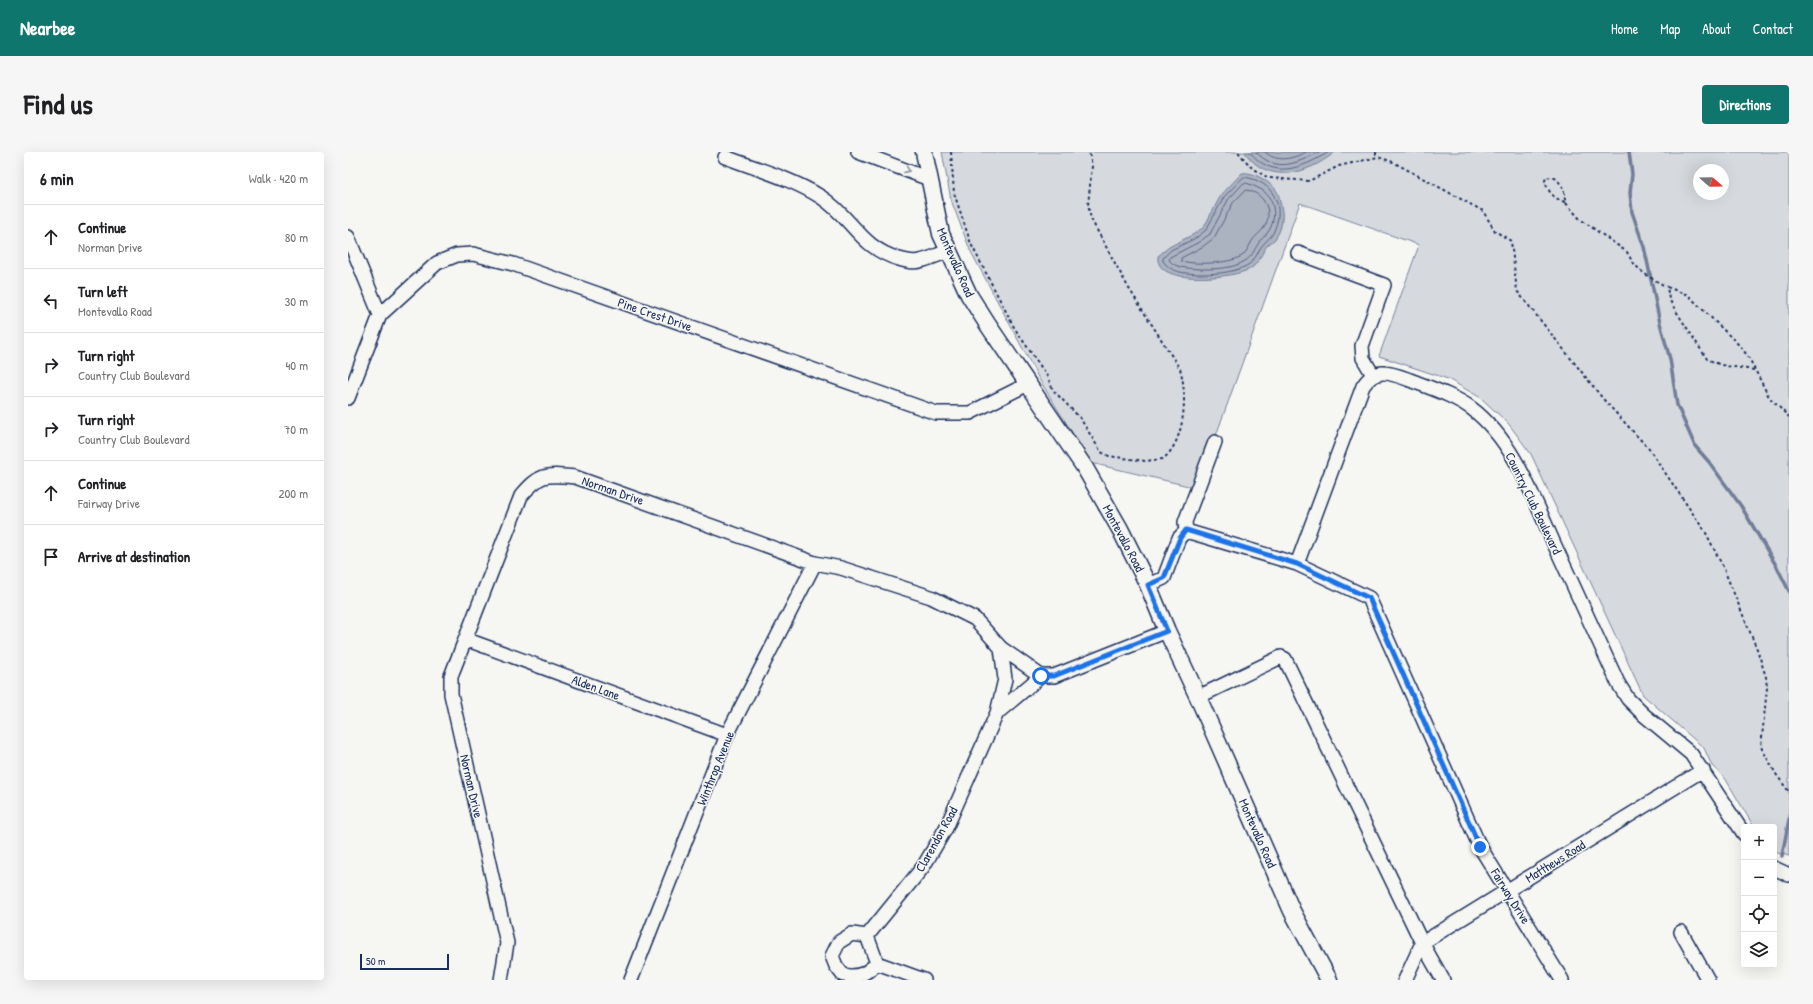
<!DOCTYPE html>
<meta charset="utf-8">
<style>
:root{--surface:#fff;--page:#f6f6f6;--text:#202124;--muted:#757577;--line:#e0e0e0;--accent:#0f766e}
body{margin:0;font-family:"Patrick Hand",sans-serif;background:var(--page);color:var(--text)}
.controls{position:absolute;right:12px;bottom:12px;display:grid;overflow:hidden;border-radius:4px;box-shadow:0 4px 16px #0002}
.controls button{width:36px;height:36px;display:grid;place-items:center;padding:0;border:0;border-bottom:1px solid var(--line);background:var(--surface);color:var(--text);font:20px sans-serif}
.compass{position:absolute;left:1345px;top:12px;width:36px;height:36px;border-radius:50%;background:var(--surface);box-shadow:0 4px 16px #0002;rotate:110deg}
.scale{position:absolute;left:12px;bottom:10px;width:89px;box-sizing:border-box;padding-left:4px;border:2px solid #1b2f5e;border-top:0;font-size:11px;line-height:14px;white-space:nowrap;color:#1b2f5e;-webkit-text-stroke:3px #f6f6f2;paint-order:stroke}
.stop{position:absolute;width:12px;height:12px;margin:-9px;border:3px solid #1a73e8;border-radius:50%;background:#fff}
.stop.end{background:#1a73e8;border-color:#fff;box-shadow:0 1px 4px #0008}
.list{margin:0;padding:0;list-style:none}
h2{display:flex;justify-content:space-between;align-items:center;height:52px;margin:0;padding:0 16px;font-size:17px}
h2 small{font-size:13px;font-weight:400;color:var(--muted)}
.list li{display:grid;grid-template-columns:26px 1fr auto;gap:12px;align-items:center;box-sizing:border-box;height:64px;padding:0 16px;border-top:1px solid var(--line)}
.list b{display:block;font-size:15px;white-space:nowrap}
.list p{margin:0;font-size:13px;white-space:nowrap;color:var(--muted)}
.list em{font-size:13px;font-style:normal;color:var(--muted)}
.icon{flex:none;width:22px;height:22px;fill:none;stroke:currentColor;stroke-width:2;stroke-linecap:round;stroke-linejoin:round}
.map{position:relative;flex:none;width:1441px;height:828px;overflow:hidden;border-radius:4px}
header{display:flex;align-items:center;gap:24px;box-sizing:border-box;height:56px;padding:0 20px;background:var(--accent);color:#fff}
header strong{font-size:19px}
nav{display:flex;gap:22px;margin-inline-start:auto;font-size:14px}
.intro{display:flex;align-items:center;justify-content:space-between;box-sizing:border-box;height:96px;padding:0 24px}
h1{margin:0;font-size:28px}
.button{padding:10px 18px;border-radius:4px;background:var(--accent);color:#fff;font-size:14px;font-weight:700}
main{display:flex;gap:24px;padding:0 24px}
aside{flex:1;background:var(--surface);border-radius:4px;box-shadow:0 4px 16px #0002}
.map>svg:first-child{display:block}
.green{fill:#d6d9dd;stroke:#78849e;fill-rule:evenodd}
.water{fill:#abb2c0;stroke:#717e99}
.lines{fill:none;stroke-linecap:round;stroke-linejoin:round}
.shore{stroke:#556385;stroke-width:1}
.stream{stroke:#717e99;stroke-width:3.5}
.minor-casing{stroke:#1b2f5e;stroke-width:16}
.major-casing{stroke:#1b2f5e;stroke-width:19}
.path{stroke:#1b2f5e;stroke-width:2;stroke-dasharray:3 3;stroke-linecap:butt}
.minor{stroke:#f6f6f2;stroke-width:13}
.major{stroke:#f6f6f2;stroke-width:16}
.oneway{stroke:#8892a8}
.route{stroke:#1a73e8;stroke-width:5}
.labels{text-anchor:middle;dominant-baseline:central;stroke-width:3;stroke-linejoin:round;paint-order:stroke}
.street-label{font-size:13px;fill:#1b2f5e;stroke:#f6f6f2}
</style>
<header>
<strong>Nearbee</strong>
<nav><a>Home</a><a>Map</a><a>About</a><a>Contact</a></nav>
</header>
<div class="intro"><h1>Find us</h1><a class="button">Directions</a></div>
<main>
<aside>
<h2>6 min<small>Walk · 420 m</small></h2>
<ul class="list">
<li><svg class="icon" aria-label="ahead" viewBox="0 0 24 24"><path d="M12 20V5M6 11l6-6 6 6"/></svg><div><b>Continue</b><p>Norman Drive</p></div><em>80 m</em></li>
<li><svg class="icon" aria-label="left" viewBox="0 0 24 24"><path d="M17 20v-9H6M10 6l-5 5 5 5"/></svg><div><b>Turn left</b><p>Montevallo Road</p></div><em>30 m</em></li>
<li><svg class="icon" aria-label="right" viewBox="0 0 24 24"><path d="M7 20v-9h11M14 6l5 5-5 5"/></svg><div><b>Turn right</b><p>Country Club Boulevard</p></div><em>40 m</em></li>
<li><svg class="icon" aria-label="right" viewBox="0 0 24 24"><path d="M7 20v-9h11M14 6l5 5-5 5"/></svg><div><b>Turn right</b><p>Country Club Boulevard</p></div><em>70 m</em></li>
<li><svg class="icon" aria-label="ahead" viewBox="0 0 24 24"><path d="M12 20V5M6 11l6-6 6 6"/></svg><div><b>Continue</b><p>Fairway Drive</p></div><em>200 m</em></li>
<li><svg class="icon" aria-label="arrive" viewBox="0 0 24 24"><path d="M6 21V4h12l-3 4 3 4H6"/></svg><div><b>Arrive at destination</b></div></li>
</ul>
</aside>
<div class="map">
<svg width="1441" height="828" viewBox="0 0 1441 828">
<rect width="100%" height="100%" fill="#f6f6f2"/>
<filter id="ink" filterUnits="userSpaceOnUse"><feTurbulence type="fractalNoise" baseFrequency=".025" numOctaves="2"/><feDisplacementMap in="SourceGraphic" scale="8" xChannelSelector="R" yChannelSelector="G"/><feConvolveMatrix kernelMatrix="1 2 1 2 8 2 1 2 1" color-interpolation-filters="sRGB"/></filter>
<g filter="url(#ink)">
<path class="green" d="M 594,0 L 1441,0 L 1441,704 L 1426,700 L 1426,675 L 1406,675 L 1377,626 L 1364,614 L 1356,596 L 1295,543 L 1183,302 L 1160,271 L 1133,246 L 1100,227 L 1031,204 L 1071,93 L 952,51 L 849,336 L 743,311 L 691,227 L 622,98 L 603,48 ZM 1351,18 L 1375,18 L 1375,42 L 1351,42 Z"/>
<path class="water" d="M 897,0 L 987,0 C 961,22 919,34 897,0 Z
M 894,21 C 905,19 922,30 928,38 C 931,42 931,45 932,50 C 936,62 935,76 927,87 C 924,90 920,92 918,95 C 913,103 910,112 902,117 C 886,126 806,135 810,104 L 821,95 L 846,82 L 856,75 L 873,43 Z"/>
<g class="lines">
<path class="shore" d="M 902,0 C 925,29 954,16 981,0
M 908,0 C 929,22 949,11 971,0
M 917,0 C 929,11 944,7 958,0
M 896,25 C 926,29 938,55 925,81 C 922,87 916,90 913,95 C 909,102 906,110 898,114 C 884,121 866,122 850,122 C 837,121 823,121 815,109 L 815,106 L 823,98 L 848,86 L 858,78 L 876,45 Z
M 896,31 C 901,31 906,34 910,36 C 927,43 930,66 920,80 C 917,85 912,87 910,92 C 906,98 904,105 897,109 C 885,117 866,117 852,117 C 841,116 828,117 821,108 L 822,105 L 851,90 L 862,82 L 880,48 Z
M 898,38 C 916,40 927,61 915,77 C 912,81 907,84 904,89 C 901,94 899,100 894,104 C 881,112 847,113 833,109 L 833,106 L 854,95 L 866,86 L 885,51 Z"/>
<path class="stream" d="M 1281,0 L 1284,22 L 1282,41 L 1284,60 L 1296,95 L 1300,113 L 1312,171 L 1322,207 L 1329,253 L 1347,294 L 1361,310 L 1393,354 L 1429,415 L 1441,439
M 1434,704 L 1441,667"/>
<defs>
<path id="minor" d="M 510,0 L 581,27
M 377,5 C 409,17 445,27 473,45 C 504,65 512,96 551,107 C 558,109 565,111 572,109 C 582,107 591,102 601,99
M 0,85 L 32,163
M 950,101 L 1036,133 L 1014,194 L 1015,206 L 1025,223
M 0,246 L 32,163 L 89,111 L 109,103 L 125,102 L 165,112 L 588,261 L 622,261 L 680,232
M 838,379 L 837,370 L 867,290
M 949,412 L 1015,234 C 1028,214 1043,221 1062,228 C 1082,236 1105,243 1123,256 C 1167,289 1186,348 1208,396 C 1229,441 1249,486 1270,531 L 1280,547 L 1296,563 L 1343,602 L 1396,682
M 800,433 L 816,426 L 831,386 L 838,379 L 949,412 L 1021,446 L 1132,695 L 1214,828
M 117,487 L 379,583
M 850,545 L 933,505 L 937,507 L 1074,791 L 1095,828
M 649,561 L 657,527 L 653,496
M 1426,716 L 1441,723
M 1333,780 L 1360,828
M 519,784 L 575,715 L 598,676 L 649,561 L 693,524
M 519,784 L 504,782 L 491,790 L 484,804 L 488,814 L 495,823 C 510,826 518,822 529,811
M 519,784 L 529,811 L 576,828
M 153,828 L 159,791 L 103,542 L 103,524 L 173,344 C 193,321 197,322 227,325 L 467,411 L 493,416 L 583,445 L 627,467 L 653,496 L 693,524 L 706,524 L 819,479
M 283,828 L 379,583 L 467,411
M 1057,828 L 1074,791 L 1355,618"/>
<path id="major" d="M 576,0 L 593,82 L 621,143 L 640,173 L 737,316 L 772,377 L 800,433 L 819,479 L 850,545 L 944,759 L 981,828"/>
</defs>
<use href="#minor" class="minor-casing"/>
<use href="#major" class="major-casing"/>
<path class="path" d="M 603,0 L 606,41 L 623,92 L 667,177 L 699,224 L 705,238 L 732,266 L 753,300 L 761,304 L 797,309 L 815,307 C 837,290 840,242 832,217 L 780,135 L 743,67 L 740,53 L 744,14 L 741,0
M 890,0 L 905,17 L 921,26 L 961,29 L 991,14 L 1030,5 L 1045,10 L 1135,59 L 1147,79 L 1163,89 L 1169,139 L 1256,248 L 1301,297 L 1358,381 L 1375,415 L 1409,497 L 1418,525 L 1419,536 L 1413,595 L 1428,622 L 1441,640
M 1028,0 L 1028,6
M 1217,50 C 1206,47 1200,40 1197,29 L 1198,25 L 1207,26 C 1215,33 1217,39 1217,50 L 1232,67 L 1279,100 C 1289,120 1300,124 1319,135
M 1406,218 L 1373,213 L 1359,207 L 1328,159 L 1321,147 L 1319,135 L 1340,143 L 1393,195 L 1401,206 L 1421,245 L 1441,265"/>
<use href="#minor" class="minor"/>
<use href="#major" class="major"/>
</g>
<defs><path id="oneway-chevron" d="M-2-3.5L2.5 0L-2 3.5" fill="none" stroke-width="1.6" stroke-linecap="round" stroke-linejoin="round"/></defs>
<use class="oneway" href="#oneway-chevron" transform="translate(559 18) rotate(21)"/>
</g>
<g class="lines" filter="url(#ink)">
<path class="route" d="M 693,524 L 706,524 L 819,479 L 800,433 L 816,426 L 832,386 L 838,378 L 949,412 L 1021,446 L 1132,695"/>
</g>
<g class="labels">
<g class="street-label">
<text transform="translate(608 110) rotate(66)">Montevallo Road</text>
<text transform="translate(307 162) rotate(19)">Pine Crest Drive</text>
<text transform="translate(265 338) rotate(19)">Norman Drive</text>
<text transform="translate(1186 351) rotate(64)">Country Club Boulevard</text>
<text transform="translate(776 386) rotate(62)">Montevallo Road</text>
<text transform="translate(248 535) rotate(20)">Alden Lane</text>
<text transform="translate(367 616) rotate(-68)">Winthrop Avenue</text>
<text transform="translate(124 634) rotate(77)">Norman Drive</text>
<text transform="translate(910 681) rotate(66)">Montevallo Road</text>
<text transform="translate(588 687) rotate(-61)">Clarendon Road</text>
<text transform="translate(1207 709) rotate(-32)">Matthews Road</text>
<text transform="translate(1163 744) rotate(58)">Fairway Drive</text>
</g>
</g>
</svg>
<div class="controls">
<button>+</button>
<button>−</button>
<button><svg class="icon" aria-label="locate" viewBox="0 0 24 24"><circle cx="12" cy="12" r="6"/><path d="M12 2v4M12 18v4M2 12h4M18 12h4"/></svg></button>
<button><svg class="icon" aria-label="layers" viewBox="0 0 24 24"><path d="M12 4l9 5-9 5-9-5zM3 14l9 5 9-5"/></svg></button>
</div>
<svg class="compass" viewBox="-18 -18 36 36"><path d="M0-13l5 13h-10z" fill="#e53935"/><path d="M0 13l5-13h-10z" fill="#757577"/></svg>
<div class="scale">50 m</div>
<div class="stop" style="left:693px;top:524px"></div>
<div class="stop end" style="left:1132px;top:695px"></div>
</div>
</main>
